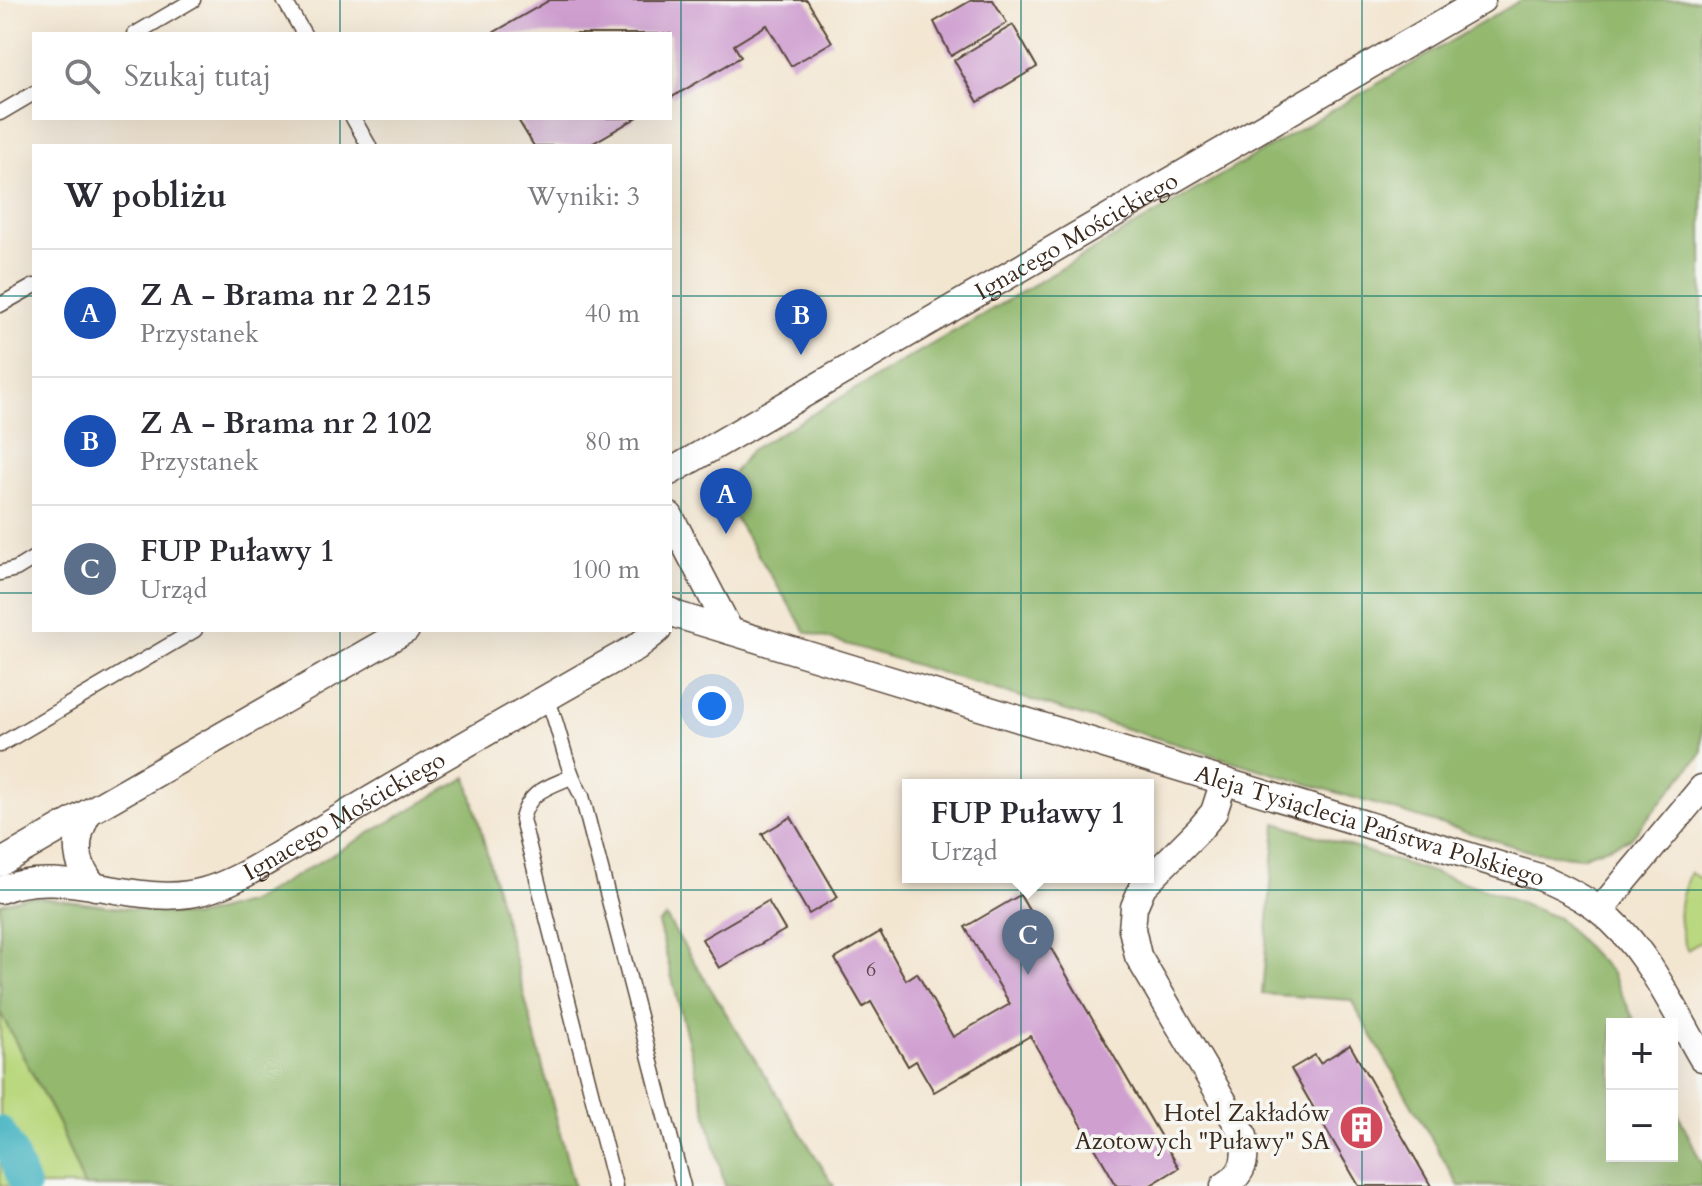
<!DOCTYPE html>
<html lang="pl">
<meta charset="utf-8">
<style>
:root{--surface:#fff;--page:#f7f7f7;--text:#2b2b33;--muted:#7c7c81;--line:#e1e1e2;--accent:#ea580c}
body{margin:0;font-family:Cardo,serif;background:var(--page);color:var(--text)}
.controls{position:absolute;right:24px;bottom:24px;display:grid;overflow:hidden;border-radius:0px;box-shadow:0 8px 32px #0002}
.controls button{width:72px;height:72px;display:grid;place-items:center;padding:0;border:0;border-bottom:2px solid var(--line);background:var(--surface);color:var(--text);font:40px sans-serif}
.you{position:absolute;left:712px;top:706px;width:28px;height:28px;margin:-20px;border:6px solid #fff;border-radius:50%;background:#1a73e8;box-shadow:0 0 0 12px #1a73e833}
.badge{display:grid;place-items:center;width:52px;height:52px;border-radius:50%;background:var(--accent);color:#fff;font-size:26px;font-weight:700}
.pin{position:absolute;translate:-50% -66px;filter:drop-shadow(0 2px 4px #0008)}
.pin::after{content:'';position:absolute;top:42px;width:28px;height:24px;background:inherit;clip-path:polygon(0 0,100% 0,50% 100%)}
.popup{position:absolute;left:902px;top:779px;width:252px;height:104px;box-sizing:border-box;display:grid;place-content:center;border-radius:0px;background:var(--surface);filter:drop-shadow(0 2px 6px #0005);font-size:26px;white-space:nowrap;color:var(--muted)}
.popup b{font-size:30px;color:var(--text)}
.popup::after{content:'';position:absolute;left:50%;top:100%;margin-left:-16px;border:16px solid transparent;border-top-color:var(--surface)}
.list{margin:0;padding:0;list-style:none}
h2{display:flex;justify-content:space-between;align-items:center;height:104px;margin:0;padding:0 32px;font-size:34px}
h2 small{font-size:26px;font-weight:400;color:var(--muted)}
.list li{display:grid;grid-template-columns:52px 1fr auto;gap:24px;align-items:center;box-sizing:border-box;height:128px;padding:0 32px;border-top:2px solid var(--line)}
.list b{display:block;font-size:30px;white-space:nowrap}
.list p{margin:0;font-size:26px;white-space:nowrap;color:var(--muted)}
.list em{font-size:26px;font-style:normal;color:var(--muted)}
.icon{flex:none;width:44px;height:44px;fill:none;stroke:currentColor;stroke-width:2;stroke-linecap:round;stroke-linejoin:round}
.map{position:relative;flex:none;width:1702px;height:1186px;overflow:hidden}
.search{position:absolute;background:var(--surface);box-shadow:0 8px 32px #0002;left:32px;top:32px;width:640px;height:88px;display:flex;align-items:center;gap:20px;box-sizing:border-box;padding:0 28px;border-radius:0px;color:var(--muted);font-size:30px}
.panel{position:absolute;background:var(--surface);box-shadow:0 8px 32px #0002;left:32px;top:144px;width:640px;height:488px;border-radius:0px}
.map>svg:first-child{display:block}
.green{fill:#bad87f;stroke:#7a814e;stroke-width:2}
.forest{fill:#93b86e;stroke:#677146;stroke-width:2}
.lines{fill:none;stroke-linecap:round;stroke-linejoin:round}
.canal{stroke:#48b6c3;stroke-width:30}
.building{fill:#cf9fd0}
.lane-casing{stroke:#574639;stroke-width:17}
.street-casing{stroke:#574639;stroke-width:29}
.lane{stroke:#fff;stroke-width:14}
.street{stroke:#fff;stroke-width:26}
.grid{fill:none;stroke:#0f766e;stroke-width:2;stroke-opacity:0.55}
.labels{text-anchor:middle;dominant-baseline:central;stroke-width:7;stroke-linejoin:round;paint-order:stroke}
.number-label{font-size:20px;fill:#60474a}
.street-label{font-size:24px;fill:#3b2a1e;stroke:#f6f6f2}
.poi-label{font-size:24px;fill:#3b2a1e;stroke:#f6f6f2;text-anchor:end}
</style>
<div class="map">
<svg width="1702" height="1186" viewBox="0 0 1702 1186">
<rect width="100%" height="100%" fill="#f6f6f2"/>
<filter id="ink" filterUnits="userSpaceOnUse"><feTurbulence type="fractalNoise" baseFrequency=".0125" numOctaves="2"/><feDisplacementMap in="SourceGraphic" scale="16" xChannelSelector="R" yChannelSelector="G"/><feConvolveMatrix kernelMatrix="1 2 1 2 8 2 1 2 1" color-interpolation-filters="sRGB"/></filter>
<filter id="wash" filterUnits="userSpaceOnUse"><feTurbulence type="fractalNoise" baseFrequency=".006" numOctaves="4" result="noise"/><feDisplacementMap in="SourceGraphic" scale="32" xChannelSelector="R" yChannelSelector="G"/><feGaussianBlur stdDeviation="1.8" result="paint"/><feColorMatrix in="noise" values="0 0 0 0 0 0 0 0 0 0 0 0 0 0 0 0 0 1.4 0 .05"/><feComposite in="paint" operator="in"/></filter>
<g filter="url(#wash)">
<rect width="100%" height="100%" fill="#f3e6d1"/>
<path class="green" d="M 1690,872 L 1702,880 L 1702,941 L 1687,950 C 1675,919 1678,902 1690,872 Z
M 0,1012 L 59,1125 L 84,1186 L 0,1186 Z"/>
<path class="forest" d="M 1521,0 L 1702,0 L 1702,753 L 1630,839 L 1581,857 L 1533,852 L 806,632 L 719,492 L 751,450 Z
M 467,777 L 574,1186 L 84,1186 L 59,1125 L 0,1012 L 0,904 L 28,896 L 195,917 L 250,902 Z
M 1276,823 L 1482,888 L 1558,918 L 1611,972 L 1636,1024 L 1612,1024 L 1612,1156 L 1672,1156 L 1672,1101 L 1702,1164 L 1702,1186 L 1459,1186 L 1351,1000 L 1262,994 Z
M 666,917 L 834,1186 L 725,1186 L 658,923 Z"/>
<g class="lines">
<path class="canal" d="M 0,1131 L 11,1150 L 25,1186"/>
</g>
<g id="blocks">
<path class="building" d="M 550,0 L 807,0 L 832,42 L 791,66 L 767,25 L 734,45 L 741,57 L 672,97 L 670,93 L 670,34 L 491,34 Z
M 972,0 L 993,0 L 1007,23 L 951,56 L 934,22 Z
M 1013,25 L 1037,67 L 978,102 L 954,60 Z
M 517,118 L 636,118 L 588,146 L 534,146 Z
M 791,817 L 838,897 L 809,914 L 762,834 Z
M 1020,895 L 1179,1168 L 1149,1186 L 1117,1186 L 1030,1036 L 934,1092 L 916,1061 L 908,1066 L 871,1002 L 863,1007 L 835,959 L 880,932 L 906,980 L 917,973 L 953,1037 L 1010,1004 L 965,927 Z
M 768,901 L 785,930 L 719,968 L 702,939 Z
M 1350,1045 L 1431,1186 L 1359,1186 L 1291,1069 L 1315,1055 L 1320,1063 Z"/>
</g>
</g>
<g filter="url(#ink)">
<use href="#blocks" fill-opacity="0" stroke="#574639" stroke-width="2"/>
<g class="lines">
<defs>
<path id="lane" d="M 284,0 L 304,34
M 135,34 L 193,0
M 0,113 L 34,93
M 353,118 L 369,146
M 0,305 L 34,286
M 0,573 L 16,569 L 34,558
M 547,698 C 561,731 564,765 582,796 L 683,1186
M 0,745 L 195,630
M 571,777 C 546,788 529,791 522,819 L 615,1186"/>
<g id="street">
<path id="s1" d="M 670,472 L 1482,0"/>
<path d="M 670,516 L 730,631"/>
<path id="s2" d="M 670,611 L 677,615 L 792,650 L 1539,877 C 1560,886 1581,896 1599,910 C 1645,945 1673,1008 1702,1058"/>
<path d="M 88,813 C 73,841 74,863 95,887"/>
<path d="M 0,863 L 406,630"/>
<path id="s3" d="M 0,890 C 65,863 137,910 204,891 C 233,883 259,866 285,851 C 313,834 340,818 368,801 C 417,772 466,744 515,716 C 556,693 596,669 637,647 L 658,630"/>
<path d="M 1600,910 L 1702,788"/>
<path d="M 1224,1186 C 1246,1173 1246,1159 1244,1136 L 1138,956 L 1132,929 L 1134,907 L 1143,886 L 1199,830 L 1214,812 L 1224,781"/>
</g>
</defs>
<use href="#lane" class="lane-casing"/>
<use href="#street" class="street-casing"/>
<use href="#lane" class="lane"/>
<use href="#street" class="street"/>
</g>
</g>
<path class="grid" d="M 340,0 L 340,34M 681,0 L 681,1186M 1021,0 L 1021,1186M 1362,0 L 1362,1186M 340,118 L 340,146M 0,296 L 34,296M 670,296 L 1702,296M 0,593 L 34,593M 670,593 L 1702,593M 340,630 L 340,1186M 0,890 L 1702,890"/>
<defs>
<symbol id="building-disc" viewBox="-11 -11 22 22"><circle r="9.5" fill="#d1495b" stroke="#f6f6f2"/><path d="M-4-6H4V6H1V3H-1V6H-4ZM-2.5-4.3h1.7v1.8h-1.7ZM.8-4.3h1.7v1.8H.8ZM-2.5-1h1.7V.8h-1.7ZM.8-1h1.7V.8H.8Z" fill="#fff"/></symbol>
</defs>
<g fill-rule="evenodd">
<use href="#building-disc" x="1336" y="1102" width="51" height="51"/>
</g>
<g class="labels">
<g class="number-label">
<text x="871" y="969">6</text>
</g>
<g class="street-label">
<text stroke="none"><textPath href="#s1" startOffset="470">Ignacego Mościckiego</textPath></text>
<text stroke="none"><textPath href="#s3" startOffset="366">Ignacego Mościckiego</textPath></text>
<text stroke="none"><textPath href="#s2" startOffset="732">Aleja Tysiąclecia Państwa Polskiego</textPath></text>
</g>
<g class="poi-label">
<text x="1330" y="1113">Hotel Zakładów<tspan x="1330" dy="28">Azotowych "Puławy" SA</tspan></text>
</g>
</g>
</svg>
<div class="controls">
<button>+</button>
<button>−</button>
</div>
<div class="you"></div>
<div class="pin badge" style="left:726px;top:534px;background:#1a4fb4">A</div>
<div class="pin badge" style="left:801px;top:355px;background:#1a4fb4">B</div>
<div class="pin badge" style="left:1028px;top:975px;background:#5c6f8a">C</div>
<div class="popup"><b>FUP Puławy 1</b>Urząd</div>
<div class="search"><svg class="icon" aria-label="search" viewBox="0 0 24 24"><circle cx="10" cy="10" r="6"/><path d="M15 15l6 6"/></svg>Szukaj tutaj</div>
<section class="panel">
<h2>W pobliżu<small>Wyniki: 3</small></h2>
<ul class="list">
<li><span class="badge" style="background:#1a4fb4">A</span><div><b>Z A - Brama nr 2 215</b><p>Przystanek</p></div><em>40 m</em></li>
<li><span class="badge" style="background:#1a4fb4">B</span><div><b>Z A - Brama nr 2 102</b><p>Przystanek</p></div><em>80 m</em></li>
<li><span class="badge" style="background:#5c6f8a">C</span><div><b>FUP Puławy 1</b><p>Urząd</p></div><em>100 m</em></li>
</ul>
</section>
</div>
